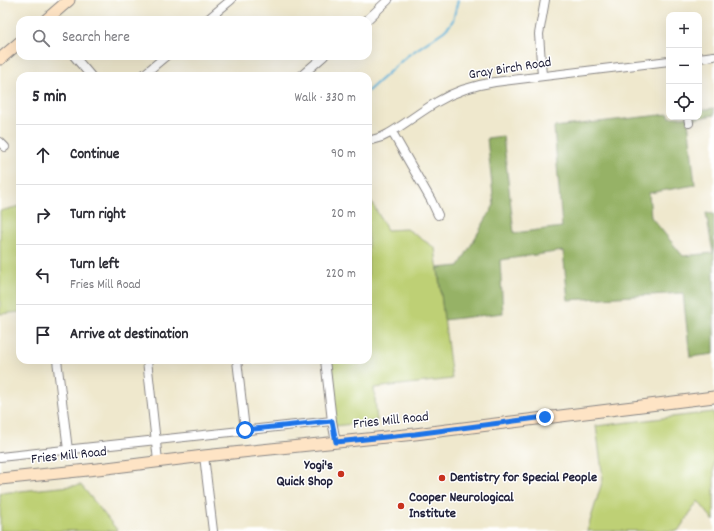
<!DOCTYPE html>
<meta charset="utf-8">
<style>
:root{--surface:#fff;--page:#f7f7f7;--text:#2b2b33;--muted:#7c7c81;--line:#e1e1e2}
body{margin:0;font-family:Dekko,sans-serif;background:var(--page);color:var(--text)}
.controls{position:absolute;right:12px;top:12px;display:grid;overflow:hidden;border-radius:8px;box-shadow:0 4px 16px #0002}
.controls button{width:36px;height:36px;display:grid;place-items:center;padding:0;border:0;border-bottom:1px solid var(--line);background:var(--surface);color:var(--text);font:20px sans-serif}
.stop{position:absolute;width:12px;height:12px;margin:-9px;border:3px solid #1a73e8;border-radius:50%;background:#fff}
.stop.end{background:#1a73e8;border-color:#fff;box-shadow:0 1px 4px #0008}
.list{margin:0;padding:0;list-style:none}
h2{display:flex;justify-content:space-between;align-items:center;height:52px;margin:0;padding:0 16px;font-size:17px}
h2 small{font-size:13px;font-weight:400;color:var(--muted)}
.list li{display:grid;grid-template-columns:26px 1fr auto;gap:12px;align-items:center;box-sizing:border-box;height:60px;padding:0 16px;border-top:1px solid var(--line)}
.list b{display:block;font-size:15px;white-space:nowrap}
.list p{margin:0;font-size:13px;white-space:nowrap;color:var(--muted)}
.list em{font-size:13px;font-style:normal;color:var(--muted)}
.icon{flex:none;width:22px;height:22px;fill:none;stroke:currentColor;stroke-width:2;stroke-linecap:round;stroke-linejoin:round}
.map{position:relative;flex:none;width:714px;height:531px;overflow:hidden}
.search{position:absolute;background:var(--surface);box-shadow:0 4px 16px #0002;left:16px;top:16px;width:356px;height:44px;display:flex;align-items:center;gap:10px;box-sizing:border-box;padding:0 14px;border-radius:12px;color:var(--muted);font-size:15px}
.panel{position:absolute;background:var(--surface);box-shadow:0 4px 16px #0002;left:16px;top:72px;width:356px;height:292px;border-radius:12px}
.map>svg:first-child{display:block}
.green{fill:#bed074;stroke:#707958}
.forest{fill:#96b266;stroke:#5c6a50}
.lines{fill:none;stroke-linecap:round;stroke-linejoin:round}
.stream{stroke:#5fb3db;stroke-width:2}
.street-casing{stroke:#888584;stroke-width:10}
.secondary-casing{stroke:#888584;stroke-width:13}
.street{stroke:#fff;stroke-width:8}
.secondary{stroke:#fee4c5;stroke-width:11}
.route{stroke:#1a73e8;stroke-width:5}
.poi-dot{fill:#c8321e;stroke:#fff;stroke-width:1.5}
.labels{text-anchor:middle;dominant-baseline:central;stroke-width:3;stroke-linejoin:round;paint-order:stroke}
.street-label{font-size:14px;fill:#22223b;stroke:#fff}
.poi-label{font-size:14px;font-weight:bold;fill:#22223b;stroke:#fff;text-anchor:start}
</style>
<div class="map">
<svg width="714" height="531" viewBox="0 0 714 531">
<rect width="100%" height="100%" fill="#fff"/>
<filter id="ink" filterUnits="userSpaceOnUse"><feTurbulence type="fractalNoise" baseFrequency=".025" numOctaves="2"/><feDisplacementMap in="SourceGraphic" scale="8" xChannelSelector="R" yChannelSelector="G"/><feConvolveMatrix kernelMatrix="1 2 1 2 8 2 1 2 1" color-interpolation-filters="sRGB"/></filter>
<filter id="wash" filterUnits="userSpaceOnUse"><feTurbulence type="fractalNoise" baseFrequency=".012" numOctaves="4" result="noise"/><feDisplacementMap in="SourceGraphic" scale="16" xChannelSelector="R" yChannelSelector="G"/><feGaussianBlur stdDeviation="0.9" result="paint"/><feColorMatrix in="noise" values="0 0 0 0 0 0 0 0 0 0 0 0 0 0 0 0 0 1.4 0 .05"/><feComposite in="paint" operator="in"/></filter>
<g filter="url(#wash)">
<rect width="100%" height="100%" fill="#efe8cd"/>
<path class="green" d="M 368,195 L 387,230 L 407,229 L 435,248 L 452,379 L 374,388 L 377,421 L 335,426 L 329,360 L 368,360 Z
M 20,206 L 20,312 L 0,314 L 0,211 Z
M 714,412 L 714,521 L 698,501 L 678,531 L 587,531 L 603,479 L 596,426 Z
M 81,485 L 118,531 L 0,531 L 0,493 Z"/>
<path class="forest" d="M 714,108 L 714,115 L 688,120 L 695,185 L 649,193 L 651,217 L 683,256 L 713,253 L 706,213 L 714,214 L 714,354 L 690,357 L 683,293 L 568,300 L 563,251 L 500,260 L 503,313 L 444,320 L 438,268 L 459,266 L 494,205 L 487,138 L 503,136 L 514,233 L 562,227 L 554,127 L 669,114 L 669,117 L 699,117 L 699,110 Z"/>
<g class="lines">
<path class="stream" d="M 368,91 L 407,56 L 444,31 L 450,25 L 453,20 L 458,0"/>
</g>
</g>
<g filter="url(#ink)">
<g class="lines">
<defs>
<path id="street" d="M 207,20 L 231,0
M 367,20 L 388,0
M 74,56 L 91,76
M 699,58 L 714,56
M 142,76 L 166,56
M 301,76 L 324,56
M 542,76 L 539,34 L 545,0
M 688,117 L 689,123
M 392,132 L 431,200 L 438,215
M 368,141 L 382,137 L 388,134 C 405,124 420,112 437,102 C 455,91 475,85 495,82 L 669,61
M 0,142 L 5,147
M 57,360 L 68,450
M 147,360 L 158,461
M 237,360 L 245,430
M 325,360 L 332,421 L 336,442
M 204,456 L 213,531
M 0,457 L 332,421"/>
<path id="secondary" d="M 46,20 L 69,0
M 0,59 L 20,42
M 0,479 L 107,468 L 204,456 L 415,434 L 714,397"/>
</defs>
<use href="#street" class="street-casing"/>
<use href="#secondary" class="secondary-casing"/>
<use href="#street" class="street"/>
<use href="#secondary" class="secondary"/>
</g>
</g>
<g class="lines" filter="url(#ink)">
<path class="route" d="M 245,430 L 332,421 L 336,442 L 415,434 L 545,417"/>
</g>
<g class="poi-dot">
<circle cx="341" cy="474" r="4"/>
<circle cx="442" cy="478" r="4"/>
<circle cx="401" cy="506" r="4"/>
</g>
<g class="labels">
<g class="street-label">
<text transform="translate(510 69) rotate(-9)">Gray Birch Road</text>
<text transform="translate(391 421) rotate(-6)">Fries Mill Road</text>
<text transform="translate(69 456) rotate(-6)">Fries Mill Road</text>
</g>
<g class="poi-label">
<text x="333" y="466" text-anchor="end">Yogi's<tspan x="333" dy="16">Quick Shop</tspan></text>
<text x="450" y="478">Dentistry for Special People</text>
<text x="409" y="498">Cooper Neurological<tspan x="409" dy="16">Institute</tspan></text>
</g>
</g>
</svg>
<div class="controls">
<button>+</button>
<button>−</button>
<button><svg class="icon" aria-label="locate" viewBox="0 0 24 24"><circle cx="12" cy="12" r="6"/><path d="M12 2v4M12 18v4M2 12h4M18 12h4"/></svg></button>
</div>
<div class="stop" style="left:245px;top:430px"></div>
<div class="stop end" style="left:545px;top:417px"></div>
<div class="search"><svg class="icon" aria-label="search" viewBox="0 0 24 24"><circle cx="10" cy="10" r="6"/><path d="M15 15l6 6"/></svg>Search here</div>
<section class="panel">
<h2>5 min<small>Walk · 330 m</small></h2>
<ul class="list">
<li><svg class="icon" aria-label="ahead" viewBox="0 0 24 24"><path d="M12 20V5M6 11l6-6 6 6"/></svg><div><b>Continue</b></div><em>90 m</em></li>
<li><svg class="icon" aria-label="right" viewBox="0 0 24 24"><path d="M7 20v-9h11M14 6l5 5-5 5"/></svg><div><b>Turn right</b></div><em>20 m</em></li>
<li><svg class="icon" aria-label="left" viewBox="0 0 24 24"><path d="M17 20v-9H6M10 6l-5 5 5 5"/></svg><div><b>Turn left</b><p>Fries Mill Road</p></div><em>220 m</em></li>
<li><svg class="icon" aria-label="arrive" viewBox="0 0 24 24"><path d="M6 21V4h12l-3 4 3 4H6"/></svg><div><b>Arrive at destination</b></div></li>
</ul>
</section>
</div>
